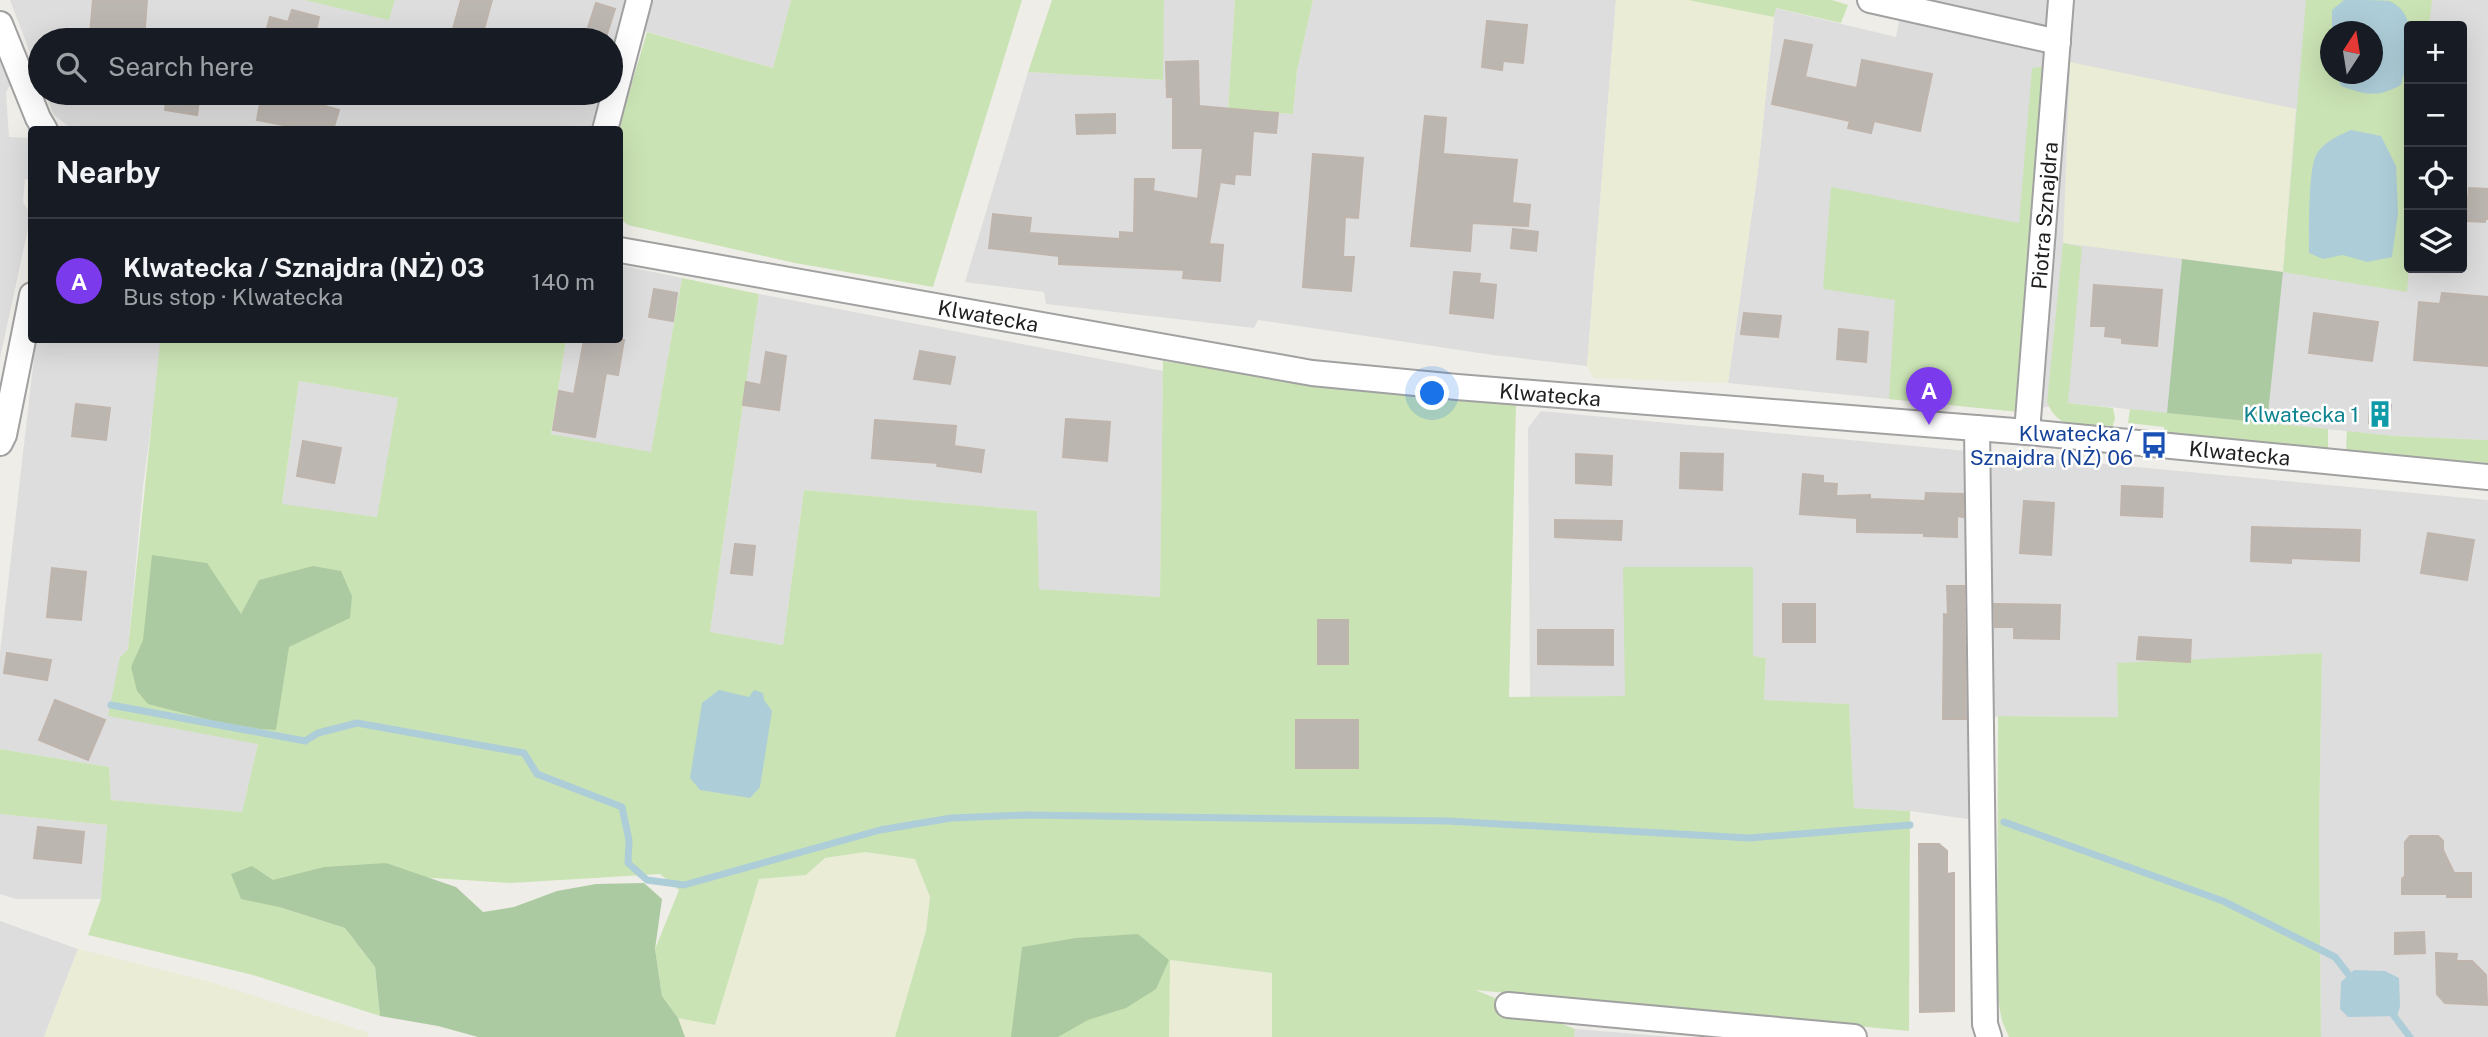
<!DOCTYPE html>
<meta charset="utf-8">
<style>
:root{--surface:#171b24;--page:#20242c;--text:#f1f3f6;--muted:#9ea1a6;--line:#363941;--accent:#7c3aed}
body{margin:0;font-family:"Public Sans",sans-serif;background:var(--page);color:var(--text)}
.controls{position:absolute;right:21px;top:21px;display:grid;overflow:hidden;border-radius:7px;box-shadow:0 7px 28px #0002}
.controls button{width:63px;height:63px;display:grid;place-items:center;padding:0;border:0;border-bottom:2px solid var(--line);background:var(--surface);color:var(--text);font:35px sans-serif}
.compass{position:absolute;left:2320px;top:21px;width:63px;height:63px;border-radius:50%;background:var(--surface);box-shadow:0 7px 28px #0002;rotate:12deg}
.you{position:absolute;left:1433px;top:394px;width:24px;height:24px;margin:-18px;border:5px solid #fff;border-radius:50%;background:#1a73e8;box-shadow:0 0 0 10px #1a73e833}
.badge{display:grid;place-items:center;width:46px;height:46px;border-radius:50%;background:var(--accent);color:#fff;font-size:23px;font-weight:700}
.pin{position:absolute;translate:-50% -58px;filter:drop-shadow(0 2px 4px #0008)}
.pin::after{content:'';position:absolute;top:37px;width:24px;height:21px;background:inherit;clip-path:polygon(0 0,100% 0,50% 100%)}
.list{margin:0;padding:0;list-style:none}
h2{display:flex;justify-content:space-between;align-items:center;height:91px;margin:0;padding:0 28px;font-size:30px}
h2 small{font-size:23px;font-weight:400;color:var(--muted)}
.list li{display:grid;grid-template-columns:46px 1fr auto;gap:21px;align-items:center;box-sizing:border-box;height:126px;padding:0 28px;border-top:2px solid var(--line)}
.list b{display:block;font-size:26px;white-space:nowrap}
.list p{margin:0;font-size:23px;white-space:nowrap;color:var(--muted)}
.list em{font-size:23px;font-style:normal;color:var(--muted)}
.icon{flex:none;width:38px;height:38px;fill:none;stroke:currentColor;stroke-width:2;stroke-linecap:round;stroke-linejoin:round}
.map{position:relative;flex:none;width:2488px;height:1037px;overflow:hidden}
.search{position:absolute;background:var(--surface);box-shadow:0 7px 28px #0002;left:28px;top:28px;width:595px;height:77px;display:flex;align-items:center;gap:18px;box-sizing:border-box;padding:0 24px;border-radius:38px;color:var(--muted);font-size:26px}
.panel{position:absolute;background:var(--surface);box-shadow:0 7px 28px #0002;left:28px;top:126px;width:595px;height:217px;border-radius:7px}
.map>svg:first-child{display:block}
.residential{fill:#dedddd;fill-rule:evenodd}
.farmland{fill:#eaecd5}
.grass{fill:#cae3b4;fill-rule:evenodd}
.forest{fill:#accaa1}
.water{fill:#adcdd8}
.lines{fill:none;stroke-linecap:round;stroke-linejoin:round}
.stream{stroke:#adcdd8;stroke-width:7}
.building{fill:#bcb6b1;stroke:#bfb5ac;stroke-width:2}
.minor-casing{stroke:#a1a1a1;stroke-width:28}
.minor{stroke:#fff;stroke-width:24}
.labels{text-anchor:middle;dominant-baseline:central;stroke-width:5;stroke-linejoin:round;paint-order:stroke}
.street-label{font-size:21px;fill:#202020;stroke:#fff}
.culture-label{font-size:21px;fill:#0d838f;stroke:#fff;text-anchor:end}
.transit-label{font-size:21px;fill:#164399;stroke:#fff;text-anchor:end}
</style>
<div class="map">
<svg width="2488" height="1037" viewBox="0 0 2488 1037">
<rect width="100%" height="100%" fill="#efede8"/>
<path class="residential" d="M 10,0 L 304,0 L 389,19 L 395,0 L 791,0 L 773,68 L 624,25 L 611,68 L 611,40 L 40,40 L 40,79 Z
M 1164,0 L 1235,0 L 1228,110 L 1293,114 L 1297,71 L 1313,0 L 1616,0 L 1587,366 L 1493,355 L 1258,320 L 1254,328 L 1046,304 L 1044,292 L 965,282 L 1028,72 L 1162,80 Z
M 1903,0 L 2488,0 L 2488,440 L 2395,436 L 2068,403 L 2020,412 L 1728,383 L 1758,170 L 1775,8 L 1896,37 ZM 2409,26 L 2462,26 L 2462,268 L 2409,268 ZM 2330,32 L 2372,32 L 2372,74 L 2330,74 Z
M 0,53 L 12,82 L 6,92 L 9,137 L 32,138 L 31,180 L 25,179 L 23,202 L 31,215 L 0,358 Z
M 45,93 L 603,93 L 592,130 L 80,129 L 69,127 L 53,114 Z
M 620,265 L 682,278 L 651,453 L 551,434 L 566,340 L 620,340 Z
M 759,294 L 1163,371 L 1160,597 L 1038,589 L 1037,511 L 804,490 L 783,645 L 710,632 Z
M 36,340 L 139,340 L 162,342 L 143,487 L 128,649 L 120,657 L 258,744 L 242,812 L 111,800 L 109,767 L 0,749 L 0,653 Z
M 299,381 L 399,398 L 377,517 L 282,505 Z
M 1541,411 L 2488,500 L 2488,1037 L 2321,1037 L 2319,831 L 2322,653 L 2117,664 L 2119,717 L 1998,716 L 1973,727 L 1975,820 L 1910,811 L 1854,808 L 1849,704 L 1764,701 L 1766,658 L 1753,657 L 1753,567 L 1625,696 L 1530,698 L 1528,428 Z
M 0,814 L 107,825 L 101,899 L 16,899 L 0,894 Z
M 0,921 L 78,949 L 44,1037 L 0,1037 Z
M 1575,1029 L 1675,1037 L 1574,1037 Z"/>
<path class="farmland" d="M 1616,0 L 1688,0 L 1774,17 L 1758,170 L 1728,383 L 1594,378 L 1587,366 Z
M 2070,62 L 2296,109 L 2283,272 L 2063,243 Z
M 865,852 L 915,859 L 930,897 L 926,931 L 895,1037 L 653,1037 L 662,996 L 715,1025 L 759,879 L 806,875 L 825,858 Z
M 78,949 L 214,983 L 369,1033 L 368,1037 L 44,1037 Z
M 1169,960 L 1273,973 L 1272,1037 L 1169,1037 Z"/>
<path class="grass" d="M 304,0 L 395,0 L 389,20 Z
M 791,0 L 1022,0 L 933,287 L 795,263 L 628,225 L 620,219 L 618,130 L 647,32 L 773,68 Z
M 1052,0 L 1164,0 L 1163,80 L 1028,72 Z
M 1235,0 L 1313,0 L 1297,71 L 1293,114 L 1228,110 Z
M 1688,0 L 1832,0 L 1848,5 L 1841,23 L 1776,8 L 1774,17 Z
M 2306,0 L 2432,0 L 2429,26 L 2409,26 L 2409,265 L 2407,292 L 2283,272 ZM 2330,32 L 2372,32 L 2372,74 L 2330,74 Z
M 2046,66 L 2020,412 L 1889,399 L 1895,300 L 1823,289 L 1831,187 L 2019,223 L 2032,68 Z
M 2063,243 L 2082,247 L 2068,403 L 2113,408 L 2115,418 L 2112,429 C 2085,427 2058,431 2047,402 Z
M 682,278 L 759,294 L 710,632 L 783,645 L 804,490 L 1037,511 L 1039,589 L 1160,597 L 1163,361 L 1292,381 L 1516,404 L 1509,697 L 1625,696 L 1623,567 L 1753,567 L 1753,656 L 1766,658 L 1764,700 L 1849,704 L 1854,808 L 1910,811 L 1909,1031 L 1475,990 L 1575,1029 L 1574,1037 L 1272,1037 L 1272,973 L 1170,960 L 1169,1037 L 895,1037 L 926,931 L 930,897 L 915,859 L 865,852 L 825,858 L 806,875 L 759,879 L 715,1025 L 678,1018 L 662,996 L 655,949 L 679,890 L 660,874 L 511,883 L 340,872 L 279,907 L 345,928 L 375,967 L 380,1016 L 253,975 L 88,935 L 101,899 L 107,825 L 0,814 L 0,749 L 109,767 L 111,800 L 242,812 L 258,744 L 108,716 L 120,657 L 128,649 L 160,343 L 140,340 L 566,340 L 551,434 L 651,452 ZM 299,381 L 398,398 L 377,517 L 282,504 Z
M 2130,409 L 2328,429 L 2328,450 L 2164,436 L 2164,427 L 2128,423 Z
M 2347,431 L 2395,436 L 2488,440 L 2488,463 L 2350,451 L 2346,449 Z
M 2322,653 L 2319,831 L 2321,1037 L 2009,1037 L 2002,1021 L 1997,994 L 1998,716 L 2118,717 L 2117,663 Z"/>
<path class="forest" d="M 2182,259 L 2283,272 L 2267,423 L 2167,413 Z
M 152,555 L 207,563 L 241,614 L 259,580 L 313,566 L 341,571 L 352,596 L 350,618 L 289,647 L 276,730 L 260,729 L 214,721 L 148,704 L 137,691 L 131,667 L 143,640 Z
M 386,863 L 456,887 L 483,912 L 514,907 L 557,891 L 596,884 L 644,883 L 662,899 L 655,949 L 662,996 L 678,1018 L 685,1037 L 478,1037 L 438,1026 L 380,1016 L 375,967 L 345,928 L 279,907 L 241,899 L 231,874 L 252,866 L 273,880 L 324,867 Z
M 1138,934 L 1169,960 L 1156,989 L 1126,1008 L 1088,1020 L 1058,1037 L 1011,1037 L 1022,947 L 1076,938 Z"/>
<path class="water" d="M 2344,0 C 2354,0 2380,0 2389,1 C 2422,15 2408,58 2401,85 C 2376,98 2367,95 2341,86 L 2336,74 L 2372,74 L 2372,32 L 2332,31 L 2332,10 Z
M 2351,130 L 2381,136 L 2396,166 L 2398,213 L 2392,257 L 2367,262 L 2343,255 L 2323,259 L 2309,253 C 2309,233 2308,171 2316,155 C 2323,142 2338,136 2351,130 Z
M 719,690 L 749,697 L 754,690 L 763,693 L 764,700 L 772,711 L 760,787 L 750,798 L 700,790 L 690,778 L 702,703 Z
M 2354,970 L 2385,971 L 2399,978 L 2400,1007 L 2397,1016 L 2348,1017 L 2340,1009 L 2341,982 Z"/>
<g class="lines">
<path class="stream" d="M 111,705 L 305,741 L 318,733 L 357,723 L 524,753 L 537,774 L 622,807 L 629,840 L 628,863 L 647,880 L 684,885 L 880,830 L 951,818 L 1026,815 L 1447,821 L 1749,838 L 1910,825
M 2004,822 L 2223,901 L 2335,957 L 2349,975
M 2394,1016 L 2410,1037"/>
</g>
<path class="building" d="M 93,0 L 147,0 L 144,39 L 90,35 Z
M 461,0 L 492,0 L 481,40 L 450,40 Z
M 596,3 L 615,9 L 605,40 L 584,40 Z
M 292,10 L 319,17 L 314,38 L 286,30 L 288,24 L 283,40 L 264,40 L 270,17 L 288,22 Z
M 1487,21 L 1527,25 L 1523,63 L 1503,61 L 1502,70 L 1482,67 Z
M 1785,40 L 1812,45 L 1805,77 L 1857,88 L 1862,60 L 1932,74 L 1920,131 L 1874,121 L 1871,133 L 1848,128 L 1850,121 L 1772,104 Z
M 1198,61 L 1199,106 L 1278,113 L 1276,133 L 1253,131 L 1250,175 L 1235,174 L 1234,184 L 1220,182 L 1209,244 L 1223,245 L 1220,281 L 1183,278 L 1184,270 L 1059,264 L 1059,256 L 989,248 L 993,214 L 1031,218 L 1029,233 L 1120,239 L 1120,232 L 1134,233 L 1135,179 L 1154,179 L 1153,191 L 1198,199 L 1203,148 L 1173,148 L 1173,97 L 1167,97 L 1166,62 Z
M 167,93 L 200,93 L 197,115 L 165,110 Z
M 262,93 L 298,95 L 297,98 L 339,110 L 333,130 L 309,130 L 257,120 Z
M 1115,114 L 1115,133 L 1077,134 L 1076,115 Z
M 1425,116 L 1446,118 L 1443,154 L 1517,160 L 1512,203 L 1530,205 L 1528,226 L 1472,223 L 1470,251 L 1411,246 Z
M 1313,154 L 1363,158 L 1358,218 L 1345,217 L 1343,257 L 1354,257 L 1351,291 L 1303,287 Z
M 2469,188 L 2488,189 L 2488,219 L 2485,219 L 2485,222 L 2466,221 Z
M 1513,229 L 1538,232 L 1536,251 L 1511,248 Z
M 1454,272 L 1480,274 L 1479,283 L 1496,285 L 1493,318 L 1450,313 Z
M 2094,285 L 2162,290 L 2157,346 L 2122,343 L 2122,338 L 2105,336 L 2106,326 L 2091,326 Z
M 654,289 L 677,293 L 673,321 L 649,317 Z
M 2442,293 L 2488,297 L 2488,366 L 2414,360 L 2419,302 L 2440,304 Z
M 1744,313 L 1781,316 L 1778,337 L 1741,334 Z
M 2314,313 L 2378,322 L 2372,361 L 2309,353 Z
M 1839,329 L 1868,332 L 1866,362 L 1837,359 Z
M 584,340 L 624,340 L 618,375 L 606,373 L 595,437 L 553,430 L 559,391 L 574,394 Z
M 920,351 L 955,357 L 950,384 L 914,379 Z
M 766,352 L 786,356 L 779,410 L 743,405 L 746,382 L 761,385 Z
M 2370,403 L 2391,405 L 2389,425 L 2369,423 Z
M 76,404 L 110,408 L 106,440 L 72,436 Z
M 1066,419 L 1110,422 L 1107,461 L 1063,457 Z
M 875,420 L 956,426 L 954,446 L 984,450 L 981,472 L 937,466 L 938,463 L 872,458 Z
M 303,441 L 341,448 L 334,483 L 297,476 Z
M 1681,453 L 1723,454 L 1722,490 L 1680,488 Z
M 1576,454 L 1612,456 L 1611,485 L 1576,483 Z
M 1803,474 L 1823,476 L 1823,483 L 1837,484 L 1836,496 L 1870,495 L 1870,499 L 1925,501 L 1926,493 L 1963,494 L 1963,517 L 1957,516 L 1957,537 L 1924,536 L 1924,533 L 1857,532 L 1857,518 L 1800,514 Z
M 2122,486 L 2163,488 L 2162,517 L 2121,515 Z
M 2024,501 L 2054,503 L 2051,555 L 2020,553 Z
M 1555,520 L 1622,521 L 1621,540 L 1555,537 Z
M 2252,527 L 2360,530 L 2359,561 L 2291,558 L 2291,563 L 2251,561 Z
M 2428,533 L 2474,540 L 2467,580 L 2421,573 Z
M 735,544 L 755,546 L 752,575 L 731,573 Z
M 52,568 L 86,572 L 81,620 L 47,617 Z
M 1947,586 L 1964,586 L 1966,719 L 1943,719 L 1944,614 L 1948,615 Z
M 1783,604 L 1815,604 L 1815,642 L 1783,642 Z
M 1994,604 L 2060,605 L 2059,639 L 2014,638 L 2014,627 L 1995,627 Z
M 1318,620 L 1348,620 L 1348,664 L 1318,664 Z
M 1538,630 L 1613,630 L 1613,665 L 1538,664 Z
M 2139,637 L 2191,640 L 2190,662 L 2137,659 Z
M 7,653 L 51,660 L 47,680 L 4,673 Z
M 55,700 L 105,720 L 88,760 L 39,740 Z
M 1296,720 L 1358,720 L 1358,768 L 1296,768 Z
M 38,827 L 84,832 L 81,863 L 34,858 Z
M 2410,836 L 2438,836 L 2443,841 L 2443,850 L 2454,873 L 2471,873 L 2471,897 L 2447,897 L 2447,894 L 2402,894 L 2402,879 L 2405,876 L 2405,842 Z
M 1919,844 L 1939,844 L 1947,851 L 1947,874 L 1954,873 L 1954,1011 L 1920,1012 Z
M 2424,932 L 2425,953 L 2395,954 L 2395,933 Z
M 2436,953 L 2457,954 L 2456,961 L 2472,961 L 2486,975 L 2487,1005 L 2445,1003 L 2437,994 Z"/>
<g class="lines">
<defs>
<g id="minor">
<path d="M 1870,0 L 2058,42"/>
<path d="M 0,24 L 38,118 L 45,130"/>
<path d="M 605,130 L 639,0"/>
<path id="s1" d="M 620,250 L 1312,373 L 1457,387 L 2027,432 L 2488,477"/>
<path d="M 1977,428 L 1985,1024 L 1989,1037"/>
<path id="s2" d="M 2027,432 L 2061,0"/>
<path d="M 0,443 L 4,435 L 32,295"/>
<path d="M 1508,1005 L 1854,1037"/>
</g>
</defs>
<use href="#minor" class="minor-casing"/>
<use href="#minor" class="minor"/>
</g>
<defs>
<symbol id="building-bare" viewBox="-9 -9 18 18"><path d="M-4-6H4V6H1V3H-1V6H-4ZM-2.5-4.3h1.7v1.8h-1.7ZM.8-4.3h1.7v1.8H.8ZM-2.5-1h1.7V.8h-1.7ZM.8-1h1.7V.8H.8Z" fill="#0f9aa8" stroke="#fff" stroke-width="2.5" paint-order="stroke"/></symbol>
<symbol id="bus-bare" viewBox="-9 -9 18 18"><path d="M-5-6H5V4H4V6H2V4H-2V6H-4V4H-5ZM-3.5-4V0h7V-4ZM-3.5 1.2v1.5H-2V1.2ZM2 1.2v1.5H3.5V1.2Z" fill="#1a4fb4" stroke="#fff" stroke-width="2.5" paint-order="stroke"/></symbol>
</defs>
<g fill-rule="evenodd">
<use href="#building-bare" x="2361" y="395" width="38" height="38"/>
<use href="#bus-bare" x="2135" y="426" width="38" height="38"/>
</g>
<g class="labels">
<g class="street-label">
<text stroke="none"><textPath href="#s2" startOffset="217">Piotra Sznajdra</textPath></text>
<text stroke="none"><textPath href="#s1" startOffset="374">Klwatecka</textPath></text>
<text stroke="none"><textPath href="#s1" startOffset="942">Klwatecka</textPath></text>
<text stroke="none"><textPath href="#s1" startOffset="1634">Klwatecka</textPath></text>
</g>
<g class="culture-label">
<text x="2359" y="414">Klwatecka 1</text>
</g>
<g class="transit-label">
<text x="2133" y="433">Klwatecka /<tspan x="2133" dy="24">Sznajdra (NŻ) 06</tspan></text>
</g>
</g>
</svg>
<div class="controls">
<button>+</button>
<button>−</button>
<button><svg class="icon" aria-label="locate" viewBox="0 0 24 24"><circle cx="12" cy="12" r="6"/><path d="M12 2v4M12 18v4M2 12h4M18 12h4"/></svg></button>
<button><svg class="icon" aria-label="layers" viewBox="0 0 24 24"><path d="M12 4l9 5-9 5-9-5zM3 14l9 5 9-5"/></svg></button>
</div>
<svg class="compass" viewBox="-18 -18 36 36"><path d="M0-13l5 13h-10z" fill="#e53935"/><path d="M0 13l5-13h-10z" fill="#9ea1a6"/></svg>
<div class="you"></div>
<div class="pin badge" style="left:1929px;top:425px">A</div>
<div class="search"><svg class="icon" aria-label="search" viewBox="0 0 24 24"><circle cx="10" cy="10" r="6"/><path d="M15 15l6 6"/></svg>Search here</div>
<section class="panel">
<h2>Nearby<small></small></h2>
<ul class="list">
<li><span class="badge">A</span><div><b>Klwatecka / Sznajdra (NŻ) 03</b><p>Bus stop · Klwatecka</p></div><em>140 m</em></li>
</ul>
</section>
</div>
